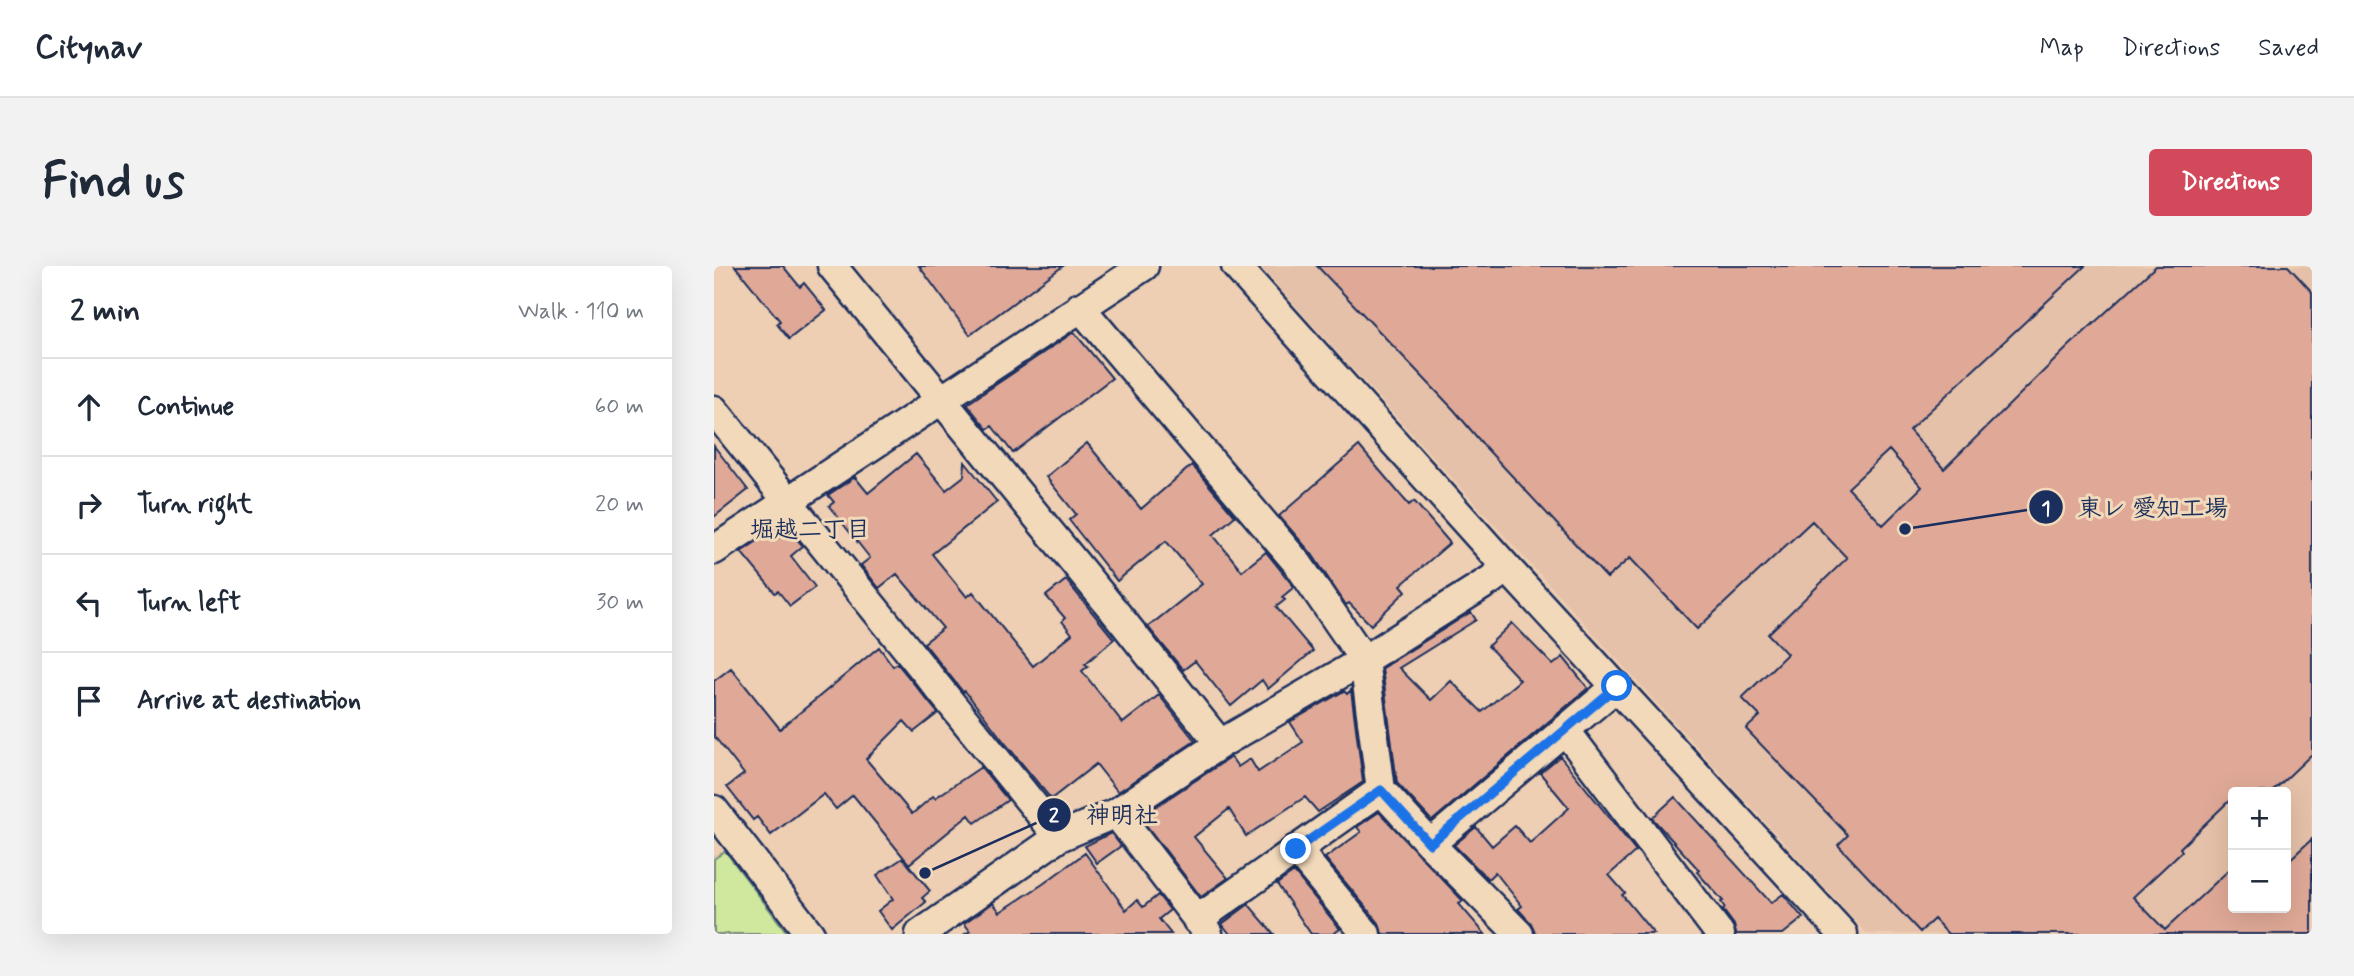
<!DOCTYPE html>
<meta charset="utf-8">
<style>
:root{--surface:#fff;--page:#f2f2f3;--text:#1f2937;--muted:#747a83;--line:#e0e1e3;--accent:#d1495b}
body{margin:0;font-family:Mynerve,"Klee One",sans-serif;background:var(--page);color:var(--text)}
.controls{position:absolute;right:21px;bottom:21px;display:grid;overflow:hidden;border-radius:7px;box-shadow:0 7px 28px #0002}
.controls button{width:63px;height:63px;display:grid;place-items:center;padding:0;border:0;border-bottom:2px solid var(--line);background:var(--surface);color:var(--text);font:35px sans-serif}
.stop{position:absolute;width:21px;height:21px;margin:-16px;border:5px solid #1a73e8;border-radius:50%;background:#fff}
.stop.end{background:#1a73e8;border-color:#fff;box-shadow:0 2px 7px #0008}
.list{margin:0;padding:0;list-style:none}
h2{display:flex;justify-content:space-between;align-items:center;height:91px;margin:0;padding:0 28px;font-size:30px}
h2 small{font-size:23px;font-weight:400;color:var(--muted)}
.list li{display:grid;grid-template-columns:46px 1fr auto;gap:21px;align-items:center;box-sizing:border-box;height:98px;padding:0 28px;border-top:2px solid var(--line)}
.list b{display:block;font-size:26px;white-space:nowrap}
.list em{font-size:23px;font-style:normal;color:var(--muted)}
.icon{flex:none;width:38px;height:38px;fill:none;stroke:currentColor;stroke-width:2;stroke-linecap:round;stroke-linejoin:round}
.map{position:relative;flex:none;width:1598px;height:668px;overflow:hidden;border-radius:7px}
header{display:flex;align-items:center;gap:42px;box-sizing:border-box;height:98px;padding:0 35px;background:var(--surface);border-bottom:2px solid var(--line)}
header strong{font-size:33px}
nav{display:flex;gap:38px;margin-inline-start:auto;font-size:24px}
.intro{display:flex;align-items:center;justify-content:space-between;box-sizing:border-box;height:168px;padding:0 42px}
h1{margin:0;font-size:49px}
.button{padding:18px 32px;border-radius:7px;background:var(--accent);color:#fff;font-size:24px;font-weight:700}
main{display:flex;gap:42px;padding:0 42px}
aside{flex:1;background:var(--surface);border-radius:7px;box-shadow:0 7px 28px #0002}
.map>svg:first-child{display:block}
.built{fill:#e6c1a9;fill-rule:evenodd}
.green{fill:#cfe89e;stroke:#758c7e;stroke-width:2}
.building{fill:#e0a997;stroke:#1b2f5e;stroke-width:2;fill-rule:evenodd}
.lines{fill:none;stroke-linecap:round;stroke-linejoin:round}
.minor-casing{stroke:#1b2f5e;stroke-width:33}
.minor{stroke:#f2d9ba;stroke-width:28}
.route{stroke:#1a73e8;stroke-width:9}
.labels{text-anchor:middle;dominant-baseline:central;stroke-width:6;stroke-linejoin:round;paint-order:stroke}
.neighbourhood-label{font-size:24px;font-weight:bold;fill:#1b2f5e;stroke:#f2d9ba}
.leader{fill:none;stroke:#1b2f5e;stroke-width:2.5}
.callout-dot{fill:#1b2f5e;stroke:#f2d9ba;stroke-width:2.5}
.mark-label{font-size:21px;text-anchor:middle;font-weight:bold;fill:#fff}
.callout-label{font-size:24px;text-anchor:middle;font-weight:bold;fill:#1b2f5e;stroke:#f2d9ba;stroke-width:6;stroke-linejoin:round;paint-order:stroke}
</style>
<header>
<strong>Citynav</strong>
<nav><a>Map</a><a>Directions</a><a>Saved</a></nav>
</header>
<div class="intro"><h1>Find us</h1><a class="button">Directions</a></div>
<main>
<aside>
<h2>2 min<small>Walk · 110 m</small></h2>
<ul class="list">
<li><svg class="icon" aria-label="ahead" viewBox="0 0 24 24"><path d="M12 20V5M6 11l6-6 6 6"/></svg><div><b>Continue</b></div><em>60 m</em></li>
<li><svg class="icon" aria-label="right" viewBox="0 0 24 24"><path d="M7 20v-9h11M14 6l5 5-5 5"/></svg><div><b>Turn right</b></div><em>20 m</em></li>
<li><svg class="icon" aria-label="left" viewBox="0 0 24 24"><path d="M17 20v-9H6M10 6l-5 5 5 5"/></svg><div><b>Turn left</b></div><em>30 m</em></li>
<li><svg class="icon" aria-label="arrive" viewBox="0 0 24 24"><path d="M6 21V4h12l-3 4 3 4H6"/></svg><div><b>Arrive at destination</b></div></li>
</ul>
</aside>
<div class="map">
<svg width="1598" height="668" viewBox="0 0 1598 668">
<rect width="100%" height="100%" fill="#eecfb3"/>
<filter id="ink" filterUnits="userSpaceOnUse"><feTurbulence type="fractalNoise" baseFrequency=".0143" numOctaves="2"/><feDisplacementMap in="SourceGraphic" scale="14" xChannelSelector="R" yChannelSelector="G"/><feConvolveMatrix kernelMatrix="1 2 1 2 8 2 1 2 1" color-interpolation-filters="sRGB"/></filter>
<g filter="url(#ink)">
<path class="built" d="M 545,0 L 1598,0 L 1598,668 L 1153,668 ZM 1519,526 L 1572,526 L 1572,642 L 1519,642 Z"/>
<path class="green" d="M 11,585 L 74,668 L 0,668 L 0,593 Z"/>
<path class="building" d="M 21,0 L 69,0 L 86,21 L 90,17 L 112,44 L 75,73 L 63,58 L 66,55 Z
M 205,0 L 349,0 L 256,69 Z
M 603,0 L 1371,0 L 1195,164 L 1230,203 L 1354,81 L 1442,0 L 1574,0 L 1598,26 L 1598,488 L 1558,526 L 1519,526 L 1519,531 L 1466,582 L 1468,585 L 1419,631 L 1451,664 L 1519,600 L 1519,642 L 1572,642 L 1572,597 L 1598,573 L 1598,668 L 1234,668 L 1220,653 L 1206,666 L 1124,579 L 1134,569 L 1032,463 L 1046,450 L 1028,432 L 1073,388 L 1054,368 L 1133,292 L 1098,255 L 983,363 L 916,292 L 893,312 L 772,182 L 740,144 ZM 1175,184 L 1208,221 L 1169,259 L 1134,222 Z
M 360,66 L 398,112 L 299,187 L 278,160 L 273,163 L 253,138 Z
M 373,177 L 427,243 L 478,199 L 521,250 L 499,269 L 528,305 L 552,286 L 580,321 L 568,331 L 571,334 L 562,341 L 599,385 L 554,423 L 548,414 L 517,440 L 481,395 L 469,404 L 434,361 L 488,318 L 452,275 L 403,315 L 355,254 L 362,248 L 332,211 Z
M 0,180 L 34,224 L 0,251 Z
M 645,180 L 695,239 L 700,235 L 736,277 L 687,319 L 692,325 L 657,359 L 635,337 L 632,339 L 598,288 L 565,250 Z
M 202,188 L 232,224 L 250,210 L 251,196 L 283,236 L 218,288 L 253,331 L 259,326 L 319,400 L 358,368 L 348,355 L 351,352 L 332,330 L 352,314 L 400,373 L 371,398 L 374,400 L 368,405 L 409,457 L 445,429 L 481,475 L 404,526 L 382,498 L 337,533 L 291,477 L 251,425 L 249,426 L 210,377 L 229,362 L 183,308 L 165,322 L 147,299 L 156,292 L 115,240 L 120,236 L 114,229 L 141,211 L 154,227 Z
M 75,264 L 89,280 L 77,290 L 101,321 L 76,340 L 64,325 L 61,327 L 27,286 L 57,266 L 63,273 Z
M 757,346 L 762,354 L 685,402 L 717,434 L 737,415 L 768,446 L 806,414 L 774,380 L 798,357 L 839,399 L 849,391 L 874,422 L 718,555 L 683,517 L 668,402 Z
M 165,381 L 179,400 L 183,397 L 224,447 L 200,466 L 190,455 L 152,493 L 198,548 L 219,530 L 221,532 L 267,501 L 294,534 L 261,557 L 255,549 L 195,598 L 139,529 L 122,543 L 110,528 L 57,569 L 43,551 L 39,554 L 13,521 L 30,508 L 0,470 L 0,415 L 17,402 L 66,463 Z
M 637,424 L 649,516 L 604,546 L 591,531 L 532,570 L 515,543 L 480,571 L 514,612 L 487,631 L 426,551 L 517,491 L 524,501 L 536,493 L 544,506 L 589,476 L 576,456 L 630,425 L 633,428 Z
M 846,490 L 922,585 L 895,609 L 911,627 L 908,629 L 940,668 L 821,668 L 817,657 L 804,643 L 808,640 L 781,606 L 774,613 L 740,579 L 762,561 L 778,580 L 801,560 L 816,577 L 855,542 L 826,507 Z
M 961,531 L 1057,637 L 1069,628 L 1089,652 L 1069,668 L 1022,668 L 1020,659 L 1009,644 L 1011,642 L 1007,636 L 1009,635 L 983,606 L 985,604 L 938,552 Z
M 665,546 L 749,635 L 745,638 L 771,668 L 668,668 L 665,657 L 611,592 L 647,566 L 643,561 Z
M 397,567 L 407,580 L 383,597 L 371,580 Z
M 371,587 L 412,644 L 423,634 L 429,641 L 444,629 L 456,644 L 445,653 L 457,668 L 251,668 L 256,665 L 250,657 L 279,637 L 286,646 L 329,618 Z
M 189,592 L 216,625 L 208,632 L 212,636 L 178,664 L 164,645 L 179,633 L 163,609 Z
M 580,606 L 626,663 L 619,668 L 597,668 L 563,618 Z
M 535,638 L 535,639 L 560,668 L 516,668 L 508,658 Z"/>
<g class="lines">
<defs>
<path id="minor" d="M 118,0 L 410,357 L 506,478
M 522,0 L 794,303 L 1129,668
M 366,41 L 584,298 L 650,394 L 667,524 L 716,578 L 805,668
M 0,144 L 345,571
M 0,284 L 430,0
M 851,464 L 1006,668
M 0,544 L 96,668
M 402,547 L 494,667
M 716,578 L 903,420
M 582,583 L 652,668
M 483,654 L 667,524
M 206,668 L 345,571 L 402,547 L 506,478 L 650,394 L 794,303"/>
</defs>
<use href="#minor" class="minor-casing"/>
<use href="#minor" class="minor"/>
</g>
</g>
<g class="lines" filter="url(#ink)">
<path class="route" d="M 582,583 L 667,524 L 716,578 L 903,420"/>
</g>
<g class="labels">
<g class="neighbourhood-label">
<text x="96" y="264">堀越二丁目</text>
</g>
</g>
<path class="leader" d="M1191 263L1332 241M211 607L340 549"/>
<g class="callout-dot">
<circle cx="1191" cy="263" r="7"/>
<circle cx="211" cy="607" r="7"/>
<circle cx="1332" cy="241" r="18"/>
<circle cx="340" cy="549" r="18"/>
</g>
<g class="mark-label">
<text x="1332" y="249">1</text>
<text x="340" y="556">2</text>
</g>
<g class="callout-label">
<text x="1439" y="250">東レ 愛知工場</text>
<text x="408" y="557">神明社</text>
</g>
</svg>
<div class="controls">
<button>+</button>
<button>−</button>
</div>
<div class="stop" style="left:903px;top:420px"></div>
<div class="stop end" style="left:582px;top:583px"></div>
</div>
</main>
